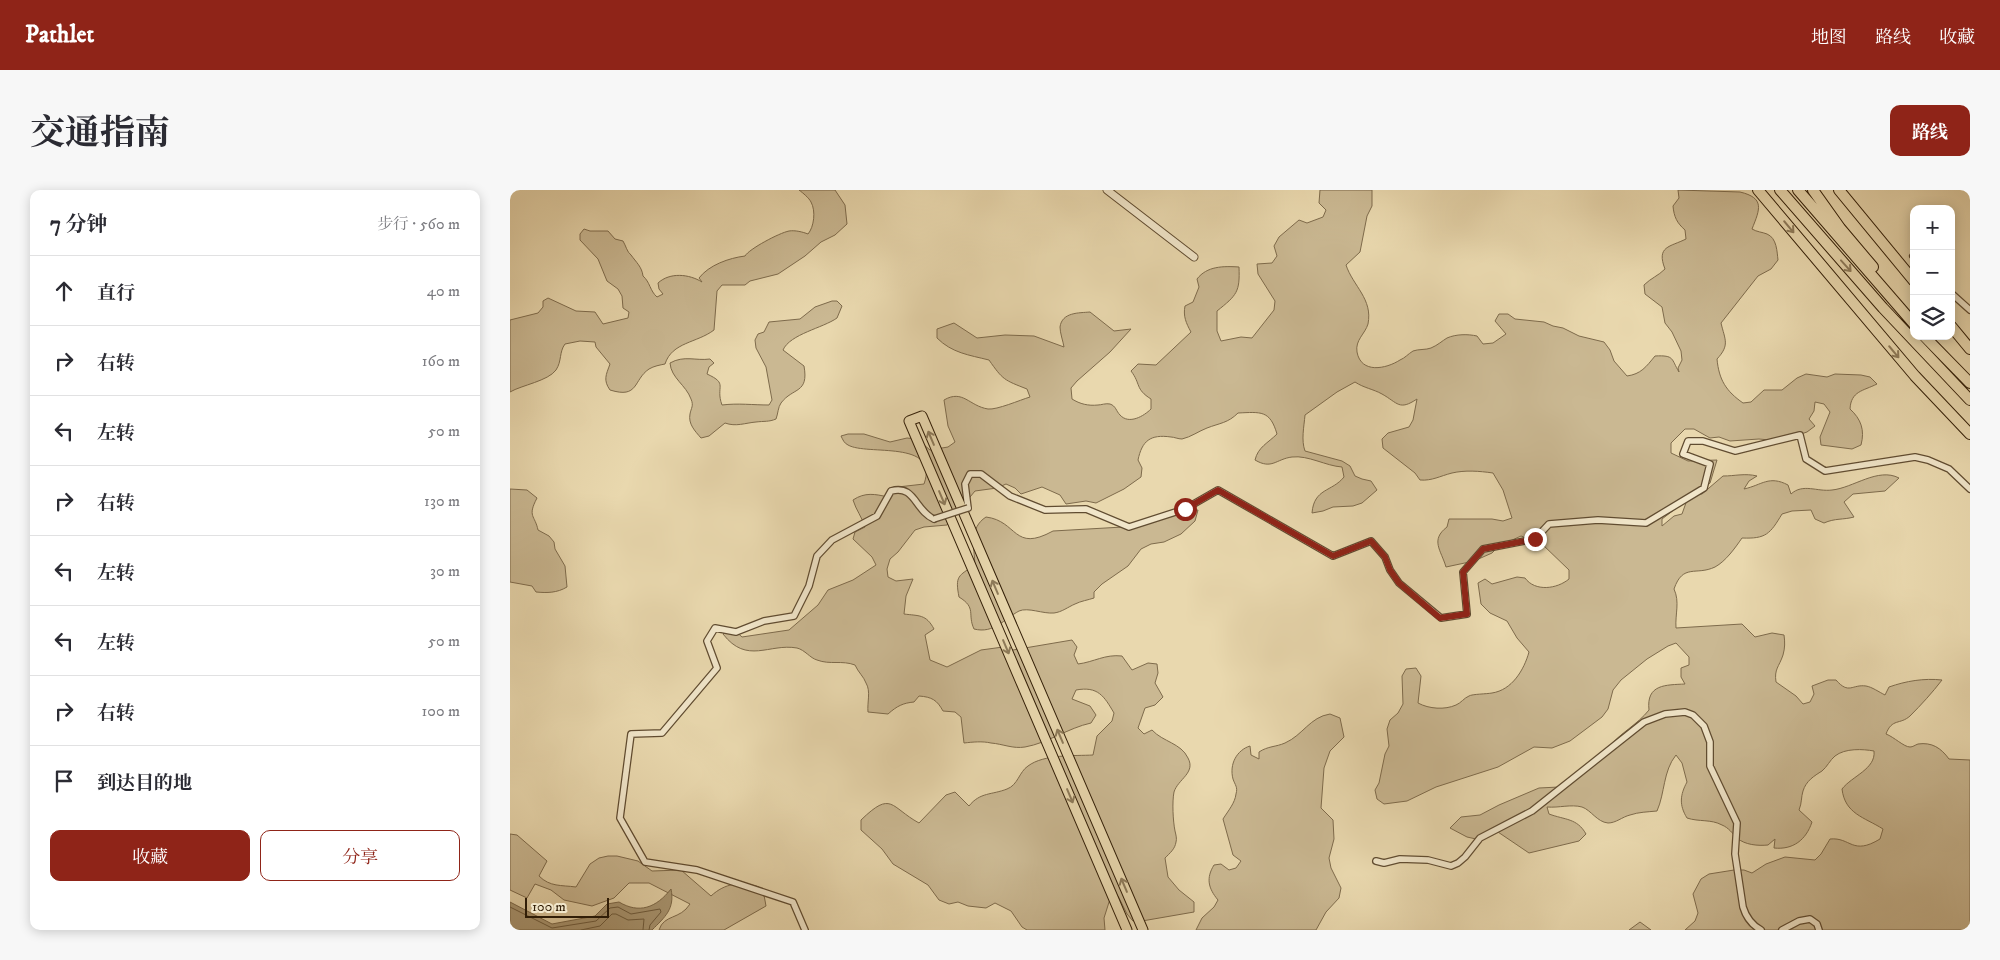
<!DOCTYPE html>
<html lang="zh">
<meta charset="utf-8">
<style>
:root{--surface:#fff;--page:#f7f7f7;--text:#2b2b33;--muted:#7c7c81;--line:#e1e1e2;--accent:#8f2418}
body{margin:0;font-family:"IM FELL DW Pica","Noto Serif SC",serif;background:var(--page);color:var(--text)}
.controls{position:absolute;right:15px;top:15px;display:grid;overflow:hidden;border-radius:10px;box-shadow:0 2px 12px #0003}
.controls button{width:45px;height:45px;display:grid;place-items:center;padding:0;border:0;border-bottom:1px solid var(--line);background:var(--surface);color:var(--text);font:25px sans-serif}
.scale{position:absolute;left:15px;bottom:12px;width:84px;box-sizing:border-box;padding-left:5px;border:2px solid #321e07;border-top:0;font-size:14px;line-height:18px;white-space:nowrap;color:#321e07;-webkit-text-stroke:4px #f1e6ca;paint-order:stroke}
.stop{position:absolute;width:15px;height:15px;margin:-11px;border:4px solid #8f2418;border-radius:50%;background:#fff}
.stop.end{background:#8f2418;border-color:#fff;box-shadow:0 1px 5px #0008}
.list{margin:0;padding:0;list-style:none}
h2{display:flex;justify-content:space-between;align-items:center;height:65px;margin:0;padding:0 20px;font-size:21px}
h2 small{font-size:16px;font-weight:400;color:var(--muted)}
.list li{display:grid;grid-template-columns:32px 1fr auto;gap:15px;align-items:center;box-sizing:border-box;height:70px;padding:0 20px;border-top:1px solid var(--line)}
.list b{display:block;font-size:19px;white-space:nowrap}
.list em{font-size:16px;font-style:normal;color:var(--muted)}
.actions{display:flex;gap:10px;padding:15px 20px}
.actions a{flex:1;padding:11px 0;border:1px solid var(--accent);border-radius:10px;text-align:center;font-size:18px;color:var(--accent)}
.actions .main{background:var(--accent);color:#fff}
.icon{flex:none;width:28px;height:28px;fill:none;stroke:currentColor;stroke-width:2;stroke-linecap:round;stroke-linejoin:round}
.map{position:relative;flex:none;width:1460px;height:740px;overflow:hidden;border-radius:10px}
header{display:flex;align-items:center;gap:30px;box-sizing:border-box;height:70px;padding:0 25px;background:var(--accent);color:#fff}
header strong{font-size:24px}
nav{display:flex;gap:28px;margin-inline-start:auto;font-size:18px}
.intro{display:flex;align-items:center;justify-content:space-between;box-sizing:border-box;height:120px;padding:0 30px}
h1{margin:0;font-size:35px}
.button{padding:12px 22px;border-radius:10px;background:var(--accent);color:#fff;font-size:18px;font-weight:700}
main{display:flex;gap:30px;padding:0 30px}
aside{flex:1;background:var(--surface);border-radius:10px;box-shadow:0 2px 12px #0003}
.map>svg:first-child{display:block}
.green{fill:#cab892;stroke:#7e6b4c;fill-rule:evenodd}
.water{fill:#ab9975;stroke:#7b6849}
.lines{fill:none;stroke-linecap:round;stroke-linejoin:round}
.shore{stroke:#6e5c3e;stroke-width:1}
.minor-casing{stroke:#604c31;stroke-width:8}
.tertiary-casing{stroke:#604c31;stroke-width:9}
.primary-casing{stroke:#321e07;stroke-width:11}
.motorway-casing{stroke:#321e07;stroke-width:12}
.minor{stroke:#f1e6ca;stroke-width:5.5}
.tertiary{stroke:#f1e6ca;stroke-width:7}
.primary{stroke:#e9d8ae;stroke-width:9}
.motorway{stroke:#e9d8ae;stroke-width:10}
.minor-bridge-casing{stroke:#604c31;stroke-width:8;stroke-linecap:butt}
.minor-bridge{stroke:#f1e6ca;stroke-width:5.5}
.oneway{stroke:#8e7b5a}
.route{stroke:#8f2418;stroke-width:6}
</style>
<header>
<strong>Pathlet</strong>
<nav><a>地图</a><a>路线</a><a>收藏</a></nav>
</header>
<div class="intro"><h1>交通指南</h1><a class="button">路线</a></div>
<main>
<aside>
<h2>7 分钟<small>步行 · 560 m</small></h2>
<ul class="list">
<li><svg class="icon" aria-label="ahead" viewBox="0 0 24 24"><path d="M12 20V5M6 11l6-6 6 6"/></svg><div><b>直行</b></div><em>40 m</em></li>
<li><svg class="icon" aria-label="right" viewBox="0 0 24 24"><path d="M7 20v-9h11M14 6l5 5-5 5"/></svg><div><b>右转</b></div><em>160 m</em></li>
<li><svg class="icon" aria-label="left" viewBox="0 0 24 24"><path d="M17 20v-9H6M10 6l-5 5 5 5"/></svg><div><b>左转</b></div><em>50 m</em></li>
<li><svg class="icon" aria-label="right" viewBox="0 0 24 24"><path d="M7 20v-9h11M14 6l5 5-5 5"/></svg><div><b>右转</b></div><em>130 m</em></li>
<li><svg class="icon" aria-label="left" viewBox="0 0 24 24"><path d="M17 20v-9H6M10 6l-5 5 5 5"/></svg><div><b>左转</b></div><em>30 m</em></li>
<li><svg class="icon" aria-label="left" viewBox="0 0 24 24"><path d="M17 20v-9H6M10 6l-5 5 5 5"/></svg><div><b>左转</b></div><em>50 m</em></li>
<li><svg class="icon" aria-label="right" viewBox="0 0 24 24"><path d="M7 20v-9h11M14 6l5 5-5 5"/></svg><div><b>右转</b></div><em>100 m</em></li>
<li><svg class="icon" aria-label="arrive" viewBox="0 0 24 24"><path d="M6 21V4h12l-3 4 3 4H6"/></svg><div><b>到达目的地</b></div></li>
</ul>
<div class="actions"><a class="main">收藏</a><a>分享</a></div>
</aside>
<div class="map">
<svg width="1460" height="740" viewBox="0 0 1460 740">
<rect width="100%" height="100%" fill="#e9d8ae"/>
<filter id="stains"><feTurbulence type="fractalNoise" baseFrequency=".004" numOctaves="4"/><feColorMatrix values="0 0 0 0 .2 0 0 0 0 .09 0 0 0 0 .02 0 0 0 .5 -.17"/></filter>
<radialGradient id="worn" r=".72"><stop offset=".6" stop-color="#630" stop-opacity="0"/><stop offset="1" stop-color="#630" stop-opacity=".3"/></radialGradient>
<path class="green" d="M 289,0 L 325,0 L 335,15 L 337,34 L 325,45 L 311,52 L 295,66 L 268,84 L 240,91 L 235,95 L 212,95 L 207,101 L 204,140 C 187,153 162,152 155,174 C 150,175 144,176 139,179 C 123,190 129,209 100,200 C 93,190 96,185 100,174 L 86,157 L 85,152 L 70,151 L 55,154 C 49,162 52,171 46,180 C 38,191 12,195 0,202 L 0,130 L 28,123 L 33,117 L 33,111 L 38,108 L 66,121 L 85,122 L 93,134 L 118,128 L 119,122 L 113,118 L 112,106 L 108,99 L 97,91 L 88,69 L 70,50 L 70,44 L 74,39 L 80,41 L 98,41 L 105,49 L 113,51 C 116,56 117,62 121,65 C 126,72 132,77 133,86 C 140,92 140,101 147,107 L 153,104 L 149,99 L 148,93 C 160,82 179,84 192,92 L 189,88 C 199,75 219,68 235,66 C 239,59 269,43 279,41 C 285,40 293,42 298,44 C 304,37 306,21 301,12 C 299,8 293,3 289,0 Z
M 810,0 L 862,0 L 862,16 L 857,26 L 850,62 L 836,75 C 843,96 863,109 858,134 C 855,144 845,150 847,162 C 851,184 876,179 890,170 C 895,168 898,164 903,161 C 908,159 916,160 921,158 C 928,155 932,151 937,148 C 946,144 958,144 967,146 L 973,154 L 983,153 L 996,144 L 985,131 L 989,124 L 998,124 L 1005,129 L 1034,132 L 1043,136 L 1053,138 L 1069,146 L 1094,152 L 1100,160 L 1104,171 L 1117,186 C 1131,184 1136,177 1145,166 C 1165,165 1161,169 1169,182 L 1168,178 L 1172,170 L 1171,161 L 1162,142 L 1155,133 L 1152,117 L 1135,104 L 1134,95 C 1141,88 1148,86 1155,79 C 1146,56 1160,57 1176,49 L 1175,40 C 1167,33 1164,27 1163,16 L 1169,8 L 1168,0 L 1230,2 C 1255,8 1250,19 1242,39 C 1247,42 1252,42 1257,44 C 1267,48 1267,62 1268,70 L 1261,79 L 1248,86 L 1211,133 C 1215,150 1220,155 1207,169 C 1209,190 1216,201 1233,213 L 1241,212 L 1254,200 L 1272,200 L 1287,188 L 1296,184 L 1317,187 L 1325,184 L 1351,185 L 1360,187 L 1367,194 C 1353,201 1341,201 1340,219 C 1351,229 1355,240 1351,255 L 1342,259 L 1311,255 L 1310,247 L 1320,222 L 1314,214 L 1305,212 L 1304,221 L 1299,229 L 1305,236 L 1297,242 L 1270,251 L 1249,249 L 1220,251 L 1209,247 L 1200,248 L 1184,239 L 1175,239 L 1161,253 L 1161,263 L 1178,271 L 1207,270 L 1200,293 L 1185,304 L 1192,304 L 1213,286 C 1225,286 1235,283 1247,286 L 1239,291 L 1234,299 C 1252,295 1259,285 1278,295 L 1281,304 C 1293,293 1307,302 1322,300 C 1343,298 1368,277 1389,288 L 1375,301 L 1343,304 L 1334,312 L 1344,327 C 1333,330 1325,328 1314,333 L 1305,329 L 1301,320 L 1282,321 L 1272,324 C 1260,344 1256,349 1232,348 C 1225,358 1216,371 1205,377 C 1186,386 1173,373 1164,399 C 1170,412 1165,424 1166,438 L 1232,434 L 1245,447 L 1262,443 L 1274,445 C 1275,452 1275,458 1273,465 C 1269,477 1264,479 1266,492 L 1286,506 L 1293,514 L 1300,512 L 1304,504 L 1302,496 L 1318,490 L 1326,490 C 1339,505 1342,494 1356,496 C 1362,497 1369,502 1375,505 L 1379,497 C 1396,491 1414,488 1432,490 C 1422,503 1411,515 1400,526 C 1390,535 1382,528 1376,544 C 1384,547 1394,557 1400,557 C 1403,557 1405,555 1408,554 C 1422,552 1431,558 1439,569 L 1460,570 L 1460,740 L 1175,740 L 1185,731 L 1188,723 L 1183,704 L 1191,689 L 1199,684 L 1224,680 L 1234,680 L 1242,683 L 1256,674 L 1275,667 L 1305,670 L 1311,664 L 1320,649 C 1341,647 1342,666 1370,649 L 1373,639 C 1354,627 1335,624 1332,599 C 1342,586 1366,579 1364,561 C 1353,559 1335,558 1325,566 C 1320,570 1317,577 1312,581 C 1304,586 1296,591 1293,601 C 1291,607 1292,613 1289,620 L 1302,632 C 1296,650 1283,660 1264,658 L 1265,649 L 1258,655 C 1248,656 1235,655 1227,648 C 1222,643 1219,638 1212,635 C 1201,629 1189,632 1177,628 C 1169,615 1170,605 1177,592 L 1172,573 L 1166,565 C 1153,581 1155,603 1147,621 C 1137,622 1129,622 1120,625 C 1112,627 1106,633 1098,633 C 1087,632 1081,620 1072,617 C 1061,614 1049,618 1037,617 L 1039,624 C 1055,630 1067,628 1076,644 L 1069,651 L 1019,663 L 985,640 L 966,649 L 957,647 L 940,638 L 951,627 L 970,625 L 989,615 L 1029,598 L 1049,597 L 1099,557 C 1110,543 1127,535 1139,520 C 1136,494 1156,495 1175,494 L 1171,487 L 1171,478 L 1179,475 L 1179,467 L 1166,453 L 1158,456 L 1137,469 L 1111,490 L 1103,500 L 1098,519 L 1092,527 L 1060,551 L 1042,558 L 1024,557 L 988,577 L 926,597 L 897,611 L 874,614 L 867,609 L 865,600 L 869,593 L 875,564 L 879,556 L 877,539 L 880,530 L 888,523 L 893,514 L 892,486 L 896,479 L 906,478 L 911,486 L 908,513 C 919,519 935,520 946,515 C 951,513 954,508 959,506 C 962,504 977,504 982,503 C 1002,500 1014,480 1019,462 L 1007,448 L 997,431 L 980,423 L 971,414 L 968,393 L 975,389 L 982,394 L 1007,387 L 1015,388 C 1025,402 1047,399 1059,389 L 1059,380 L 1032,354 L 1011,346 L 989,356 L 982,363 L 964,371 L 936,377 C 931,360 920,350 937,337 L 939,329 L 982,329 L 993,331 L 1002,328 L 993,300 L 983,283 C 969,281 955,280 942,283 C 930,286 922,291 910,290 L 905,283 L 873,258 L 872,249 L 878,243 L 899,237 L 903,230 L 907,209 C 889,221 888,213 872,204 C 863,199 854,198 845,192 L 827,202 L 795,225 C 794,237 791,250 795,261 L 832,271 L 840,276 L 845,286 L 852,289 L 861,291 L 867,300 L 852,313 L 843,316 L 823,317 L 813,321 L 802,323 C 804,298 822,302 834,287 L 832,277 C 816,276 798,265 782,267 C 766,269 762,280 745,270 C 748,257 758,253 767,244 C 760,220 751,222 728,223 C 718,233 710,233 697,238 C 689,241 681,247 672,249 C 668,249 664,247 661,247 C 640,244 632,251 628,270 L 632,278 L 631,287 L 614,299 L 586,313 L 576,311 L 556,314 L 550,305 L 532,297 L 511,304 L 505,298 L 496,294 L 487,298 L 465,301 L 437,335 L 414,337 L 405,340 L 388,362 L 380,369 L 377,379 L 378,387 L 386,391 L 403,389 L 396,406 L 394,424 C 409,426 416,424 424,439 L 415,445 L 420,470 L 437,477 L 471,460 L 493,457 L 503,460 L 562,450 L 567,457 L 564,465 L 568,474 C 584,472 595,464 612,466 L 622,480 L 638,473 L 647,474 L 648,483 L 645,493 L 653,507 L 645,515 L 635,518 L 628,538 L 634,544 L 642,540 C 653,552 671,553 678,568 C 686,583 668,589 664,602 C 662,612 663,631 665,641 C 666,645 667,649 666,652 C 665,659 660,663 655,668 L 658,687 L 669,700 L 684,712 L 684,722 L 632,731 L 623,731 L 617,724 L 608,706 L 600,709 L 594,728 L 595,740 L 517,740 L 512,737 L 501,721 L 485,713 L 476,718 L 458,716 L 448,712 L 439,714 L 429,710 L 418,695 L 383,674 L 372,659 L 351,640 L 351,630 C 382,600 380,617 409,633 L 436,605 L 445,602 L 459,616 C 470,602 482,605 497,599 C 508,595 509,582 518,576 C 534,564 564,566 583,565 L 587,546 L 602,531 L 604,523 C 594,506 588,496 566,500 L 562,509 L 580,516 L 586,525 L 581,533 C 558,538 538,553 515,557 C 503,559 493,554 481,553 C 472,551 463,552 454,553 L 451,527 L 445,522 L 433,521 C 427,510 422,507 409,506 L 404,512 C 393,513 387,516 378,524 L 358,522 C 357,513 361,501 356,493 C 354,487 348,482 345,475 C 332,470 320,475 307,470 C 300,468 295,460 287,458 C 259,453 237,475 213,444 L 221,437 L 232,447 L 279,440 L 308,415 L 318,400 L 343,390 L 366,375 L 362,367 L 343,349 L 345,342 L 355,337 C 352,327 346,320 343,310 C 355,302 365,304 378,307 L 379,298 L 414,294 C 430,249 357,266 338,255 C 334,253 333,250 331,246 L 338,244 L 354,244 L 380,252 L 397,248 L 407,249 L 420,260 L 438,257 L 445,252 L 438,236 L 434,210 C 453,199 459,216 478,219 C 487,220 510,210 520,207 L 517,199 C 494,190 493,190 479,170 C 459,165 442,163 427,148 L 427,139 L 444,133 L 467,148 L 495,145 L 524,146 L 554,157 C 553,151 550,143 550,137 C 552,122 569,123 580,122 L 604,141 L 621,139 L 600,162 L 567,191 L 561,198 L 562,209 C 570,214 578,216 588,215 C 591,215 596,213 600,214 C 606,216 606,221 610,225 C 619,235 634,226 641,219 L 641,209 C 625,199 631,194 621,181 L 628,174 L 646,175 L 681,142 C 676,133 673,126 675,116 L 683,112 L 689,97 L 687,89 C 697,76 713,76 729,77 C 730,102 727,105 707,121 L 707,141 L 711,151 L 731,147 L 742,148 L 764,120 L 765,111 L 748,84 L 747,74 L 762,73 L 767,66 L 764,56 L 769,47 L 789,30 L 797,33 L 813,27 L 816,20 L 809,13 ZM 1177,310 L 1172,324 L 1164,326 L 1152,336 L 1152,329 Z
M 322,111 L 327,111 L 332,116 L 327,128 C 313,138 280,144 273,160 L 294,176 C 299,204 283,197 271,213 C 268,217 268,224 266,229 C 259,232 254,231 246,232 C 235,233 226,237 215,233 L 199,246 L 191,248 C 185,241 178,234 180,224 C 181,218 184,216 181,209 C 176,195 161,188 160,173 C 174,165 186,171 200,169 L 204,173 L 199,177 L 197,184 C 219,194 205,196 212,215 C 228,213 243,215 259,215 L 262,210 L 256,177 L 246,158 L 245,150 L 248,144 L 254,142 L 259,132 L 290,129 L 305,117 Z
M 0,299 L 17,300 L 27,308 C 17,327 25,325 28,340 L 39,346 L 44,352 L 45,359 L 55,376 L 57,397 C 47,403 37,403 26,402 L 22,396 L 0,392 Z
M 688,320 L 685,331 L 671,344 L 654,352 L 641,354 L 631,359 L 618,376 L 592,394 L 584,402 L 584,408 C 578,410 571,411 565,414 C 558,417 552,422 544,423 C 533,424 518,417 509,421 C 494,429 484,444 464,439 C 457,424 467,418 449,407 C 445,386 448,386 465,375 C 464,357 459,338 476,327 C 508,331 503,363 543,341 L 613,337 L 668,322 Z
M 820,524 L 830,528 L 834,547 L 820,561 L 814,578 L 811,618 L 823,630 L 824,649 L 819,668 L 821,678 L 831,698 L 829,708 L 816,722 L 806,740 L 686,740 L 692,728 L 704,717 L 708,710 C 698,698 696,688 704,675 L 711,674 L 719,680 L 726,678 L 731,671 L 723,665 L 713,629 C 718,621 725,613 726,604 C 728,597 725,595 723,589 C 719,574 727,560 740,556 L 741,565 L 749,569 L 749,562 C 758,556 766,557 775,553 C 793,545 800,527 820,524 Z
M 0,644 L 7,645 L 37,671 L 29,686 C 40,697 51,695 66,697 L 80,674 L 89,668 L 98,666 L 107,666 L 128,671 L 142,681 L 171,680 L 201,706 C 215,693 231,691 249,697 L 254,705 L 256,716 L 214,740 L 149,740 C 154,724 170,730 180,714 L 139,693 L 119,693 L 104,708 L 82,716 L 54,710 L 41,700 L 25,694 L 17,708 L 0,700 Z
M 1130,732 L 1141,740 L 1119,740 Z"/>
<path class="water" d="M 161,699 C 165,719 155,727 142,740 L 0,740 L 0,712 L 42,734 L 85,726 L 97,714 L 109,712 C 129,724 146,718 161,699 Z"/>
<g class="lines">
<path class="shore" d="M 0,717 L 42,738 L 86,731 L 100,718 L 108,717 L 121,724 L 150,719 L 151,722 L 140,735 L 139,740
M 71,740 L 90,736 L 102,724 L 106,724 L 118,730 L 134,729 L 133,740"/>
<defs>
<path id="minor" d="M 1403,66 L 1404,67
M 1441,103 L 1460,120
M 458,318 L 455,294 L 460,284 L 471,284 L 500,306 L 535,320 L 576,319 L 619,337 L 675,319 L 708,300 L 823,366 L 861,351 L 875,367 L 880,380 L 889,393 L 931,428 L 957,424 L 953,382 L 973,359 L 1025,349 L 1039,334 L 1088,330 L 1136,333 L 1194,298 L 1200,274 L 1173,264 L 1178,251 L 1193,251 L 1225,261 L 1290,245 L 1296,269 L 1315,281 L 1405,267 L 1418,270 L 1439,279 L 1460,299
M 866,671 L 874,673 L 890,669 L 918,670 L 941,676 L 948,673 L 955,667 L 970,648 L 1022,621 L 1134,532 L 1155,524 L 1175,522 L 1183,525 L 1194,536 L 1200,552 L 1200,576 L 1227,633 L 1225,664 L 1233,717 C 1236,727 1242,735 1251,740
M 295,740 L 283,712 L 187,680 L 135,672 L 110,628 L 121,544 L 152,543 L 207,478 L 197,451 L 205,438 L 226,442 L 254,431 L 284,426 L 299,396 L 307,366 L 322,350 L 367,326 L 381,301 C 405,294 405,321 424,329
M 1272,740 L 1289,731 L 1300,729 L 1307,734 L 1309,740"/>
<path id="tertiary" d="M 597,0 L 684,67"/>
<path id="primary" d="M 617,740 L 399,231 L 412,226 L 633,740"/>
<path id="motorway" d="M 1248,0 L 1405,186 L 1460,244
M 1270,0 L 1373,118 L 1460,210
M 1288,0 L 1404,134
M 1303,0 L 1330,38 L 1363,77
M 1329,0 L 1404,91
M 1441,136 L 1460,159
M 1414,146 L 1460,193"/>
</defs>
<use href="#minor" class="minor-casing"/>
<use href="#tertiary" class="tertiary-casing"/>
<use href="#primary" class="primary-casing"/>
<use href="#motorway" class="motorway-casing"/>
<use href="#minor" class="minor"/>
<use href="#tertiary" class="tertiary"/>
<use href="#primary" class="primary"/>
<use href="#motorway" class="motorway"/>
<defs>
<path id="minor-bridge" d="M 424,329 L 458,318"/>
</defs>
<use href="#minor-bridge" class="minor-bridge-casing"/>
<use href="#minor-bridge" class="minor-bridge"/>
</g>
<defs><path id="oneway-shaft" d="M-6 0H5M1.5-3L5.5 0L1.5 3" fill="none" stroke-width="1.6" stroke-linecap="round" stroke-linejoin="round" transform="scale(1.25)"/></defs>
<g class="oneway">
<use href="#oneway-shaft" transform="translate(1279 37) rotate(50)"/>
<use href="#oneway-shaft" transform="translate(1336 76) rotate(48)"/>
<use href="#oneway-shaft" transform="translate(1384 162) rotate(50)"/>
<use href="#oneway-shaft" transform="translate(421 248) rotate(-113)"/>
<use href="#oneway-shaft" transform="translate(432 308) rotate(67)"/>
<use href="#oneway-shaft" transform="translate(485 397) rotate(-113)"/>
<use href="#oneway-shaft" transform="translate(496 457) rotate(67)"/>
<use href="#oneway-shaft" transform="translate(550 546) rotate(-113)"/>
<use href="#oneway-shaft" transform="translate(560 606) rotate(67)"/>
<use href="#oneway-shaft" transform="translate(614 695) rotate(-113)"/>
</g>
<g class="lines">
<path class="route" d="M 675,319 L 708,300 L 823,366 L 861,351 L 875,367 L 880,380 L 889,393 L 930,428 L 957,424 L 953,382 L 973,359 L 1025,349"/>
</g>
<rect width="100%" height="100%" filter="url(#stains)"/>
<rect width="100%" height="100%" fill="url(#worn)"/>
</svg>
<div class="controls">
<button>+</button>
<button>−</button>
<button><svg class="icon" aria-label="layers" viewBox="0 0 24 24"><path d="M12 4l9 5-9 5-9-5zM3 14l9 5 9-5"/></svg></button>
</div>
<div class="scale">100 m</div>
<div class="stop" style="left:675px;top:319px"></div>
<div class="stop end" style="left:1025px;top:349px"></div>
</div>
</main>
